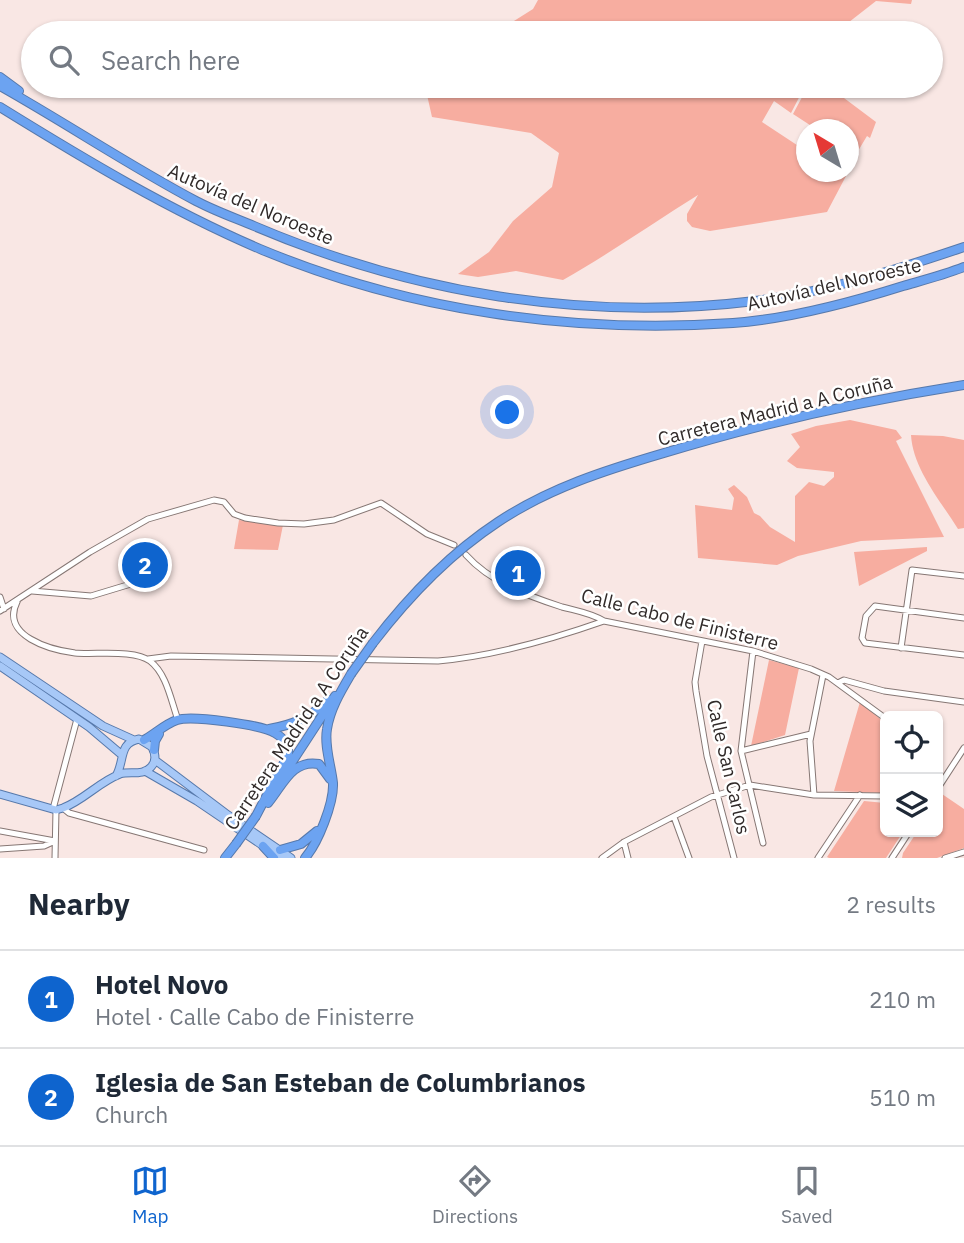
<!DOCTYPE html>
<meta charset="utf-8">
<style>
:root{--surface:#fff;--page:#f6f6f7;--text:#1f2937;--muted:#747a83;--line:#e0e1e3;--accent:#0e64ce}
body{margin:0;font-family:"IBM Plex Sans",sans-serif;background:var(--page);color:var(--text)}
.controls{position:absolute;right:21px;bottom:21px;display:grid;overflow:hidden;border-radius:10px;box-shadow:0 2px 5px #0004}
.controls button{width:63px;height:63px;display:grid;place-items:center;padding:0;border:0;border-bottom:2px solid var(--line);background:var(--surface);color:var(--text);font:35px sans-serif}
.compass{position:absolute;left:796px;top:119px;width:63px;height:63px;border-radius:50%;background:var(--surface);box-shadow:0 2px 5px #0004;rotate:322deg}
.you{position:absolute;left:508px;top:413px;width:24px;height:24px;margin:-18px;border:5px solid #fff;border-radius:50%;background:#1a73e8;box-shadow:0 0 0 10px #1a73e833}
.badge{display:grid;place-items:center;width:46px;height:46px;border-radius:50%;background:var(--accent);color:#fff;font-size:23px;font-weight:700}
.pin{position:absolute;translate:-50% -50%;border:4px solid #fff;box-shadow:0 2px 7px #0006}
.list{margin:0;padding:0;list-style:none}
h2{display:flex;justify-content:space-between;align-items:center;height:91px;margin:0;padding:0 28px;font-size:30px}
h2 small{font-size:23px;font-weight:400;color:var(--muted)}
.list li{display:grid;grid-template-columns:46px 1fr auto;gap:21px;align-items:center;box-sizing:border-box;height:98px;padding:0 28px;border-top:2px solid var(--line)}
.list b{display:block;font-size:26px;white-space:nowrap}
.list p{margin:0;font-size:23px;white-space:nowrap;color:var(--muted)}
.list em{font-size:23px;font-style:normal;color:var(--muted)}
.icon{flex:none;width:38px;height:38px;fill:none;stroke:currentColor;stroke-width:2;stroke-linecap:round;stroke-linejoin:round}
.map{position:relative;flex:none;width:964px;height:858px;overflow:hidden}
.search{position:absolute;background:var(--surface);box-shadow:0 2px 5px #0004;left:21px;right:21px;top:21px;height:77px;display:flex;align-items:center;gap:18px;box-sizing:border-box;padding:0 24px;border-radius:38px;color:var(--muted);font-size:26px}
.sheet{height:287px;background:var(--surface)}
nav{display:flex;justify-content:space-around;align-items:center;box-sizing:border-box;height:98px;border-top:2px solid var(--line);background:var(--surface);font-size:19px;color:var(--muted)}
nav a{display:grid;justify-items:center;gap:4px}
nav .on{color:var(--accent)}
.map>svg:first-child{display:block}
.green{fill:#f7ada0}
.lines{fill:none;stroke-linecap:round;stroke-linejoin:round}
.minor-casing{stroke:#867774;stroke-width:7}
.major-casing{stroke:#5779ab;stroke-width:9}
.highway-casing{stroke:#5779ab;stroke-width:10}
.minor{stroke:#fff;stroke-width:5}
.major{stroke:#a7c8f7;stroke-width:7}
.highway{stroke:#6ca3f1;stroke-width:8}
.highway-bridge-casing{stroke:#5779ab;stroke-width:10;stroke-linecap:butt}
.highway-bridge{stroke:#6ca3f1;stroke-width:8}
.labels{text-anchor:middle;dominant-baseline:central;stroke-width:5;stroke-linejoin:round;paint-order:stroke}
.street-label{font-size:19px;fill:#302a29;stroke:#fff}
</style>
<div class="map">
<svg width="964" height="858" viewBox="0 0 964 858">
<rect width="100%" height="100%" fill="#f9e7e4"/>
<path class="green" d="M 538,0 L 912,0 L 911,4 L 876,1 L 835,33 L 495,33 L 533,9 Z
M 425,86 L 805,86 L 791,113 L 774,101 L 762,122 L 806,151 L 806,172 L 839,172 L 846,176 L 827,212 L 710,231 L 692,227 L 687,221 L 687,214 L 698,195 C 653,223 609,254 563,280 L 516,271 L 478,277 L 458,274 L 489,252 L 513,221 L 552,187 L 559,153 L 531,133 L 432,117 Z
M 808,86 L 828,86 L 876,122 L 870,138 L 867,136 L 855,156 L 849,152 L 848,130 L 816,129 L 793,114 Z
M 850,420 L 896,430 L 902,438 L 896,441 L 944,537 L 861,541 L 798,556 L 777,565 L 698,558 L 695,505 L 732,510 L 734,498 L 728,489 L 734,485 L 747,497 L 754,513 L 760,516 L 770,527 L 795,542 L 795,496 L 809,482 L 824,486 L 834,477 L 834,472 L 797,468 L 787,461 L 800,447 L 791,434 L 816,426 Z
M 911,435 L 943,436 L 964,440 L 964,528 L 958,529 C 940,500 913,469 911,435 Z
M 239,520 L 283,525 L 278,550 L 234,549 Z
M 927,547 L 927,551 L 859,586 L 854,552 Z
M 769,660 L 799,668 L 785,735 L 751,746 Z
M 860,702 L 885,723 L 885,783 L 881,793 L 834,791 Z
M 942,794 L 964,809 L 964,848 L 937,858 L 902,858 L 903,853 L 917,832 L 938,832 L 938,801 Z
M 864,801 L 885,803 L 885,832 L 903,832 L 886,858 L 829,858 L 827,857 Z"/>
<g class="lines">
<defs>
<path id="minor" d="M 466,555 C 490,582 528,596 562,607 C 577,611 591,613 604,621 L 753,651 L 811,669 L 829,677 L 885,718
M 32,591 L 91,596 L 134,583
M 0,597 L 4,609
M 17,602 C 0,636 51,650 75,653 C 95,655 134,649 150,661 C 167,674 171,701 178,720
M 0,611 L 90,552 L 148,519 L 214,500 L 224,502 L 234,514 L 245,518 L 278,523 L 304,524 L 334,520 L 381,503 L 427,534 L 454,545
M 964,618 L 875,606 L 866,616 L 862,638 L 865,643 L 964,655
M 702,641 L 695,682 L 696,691 L 707,756 L 734,858
M 901,648 L 912,570 L 964,576
M 753,651 L 741,751 L 763,843
M 148,659 L 171,656 L 438,661 C 495,656 550,640 604,621
M 838,683 L 844,680 L 884,691 L 964,702
M 741,751 L 811,734
M 938,788 L 964,748
M 814,795 L 810,741 L 823,675
M 63,808 L 69,813 L 204,850
M 53,809 L 77,719
M 674,817 L 689,858
M 0,831 L 55,841
M 624,842 L 628,858
M 0,849 L 44,846 L 55,841
M 55,858 L 56,810
M 602,858 L 624,842 L 711,797 L 750,785 L 814,795 L 885,796
M 818,858 L 860,795
M 892,858 L 909,832
M 945,858 L 964,852"/>
<path id="major" d="M 0,657 L 103,726 L 134,740
M 0,666 L 89,727 L 122,755
M 155,760 L 228,815 L 291,858
M 145,771 L 197,801 L 281,858
M 0,794 L 56,810 L 63,808 C 84,800 99,782 120,774 C 130,771 143,776 151,767 C 157,761 155,753 152,747 L 139,739 C 118,743 125,761 116,776"/>
<path id="highway" d="M 0,77 L 19,91
M 0,86 C 66,123 128,165 196,201 C 215,211 235,218 254,226 C 411,293 584,322 755,301 C 826,292 896,270 964,247
M 0,107 C 84,159 169,210 260,249 C 408,311 573,334 733,323 C 789,319 849,303 903,286 C 924,280 944,275 964,267
M 373,643 C 409,596 448,555 498,522 C 549,488 606,470 664,453 C 762,423 863,401 964,385
M 269,729 C 293,725 311,717 328,700
M 144,740 C 155,734 165,724 177,720 C 192,715 262,725 275,733 C 284,738 289,746 288,755 L 256,816
M 154,750 L 155,741 L 159,734
M 277,785 L 335,696
M 268,803 C 283,785 292,759 319,764 L 330,779
M 263,846 L 274,858
M 280,850 L 301,844 L 317,831
M 225,858 L 236,844
M 305,858 C 318,843 334,803 333,783 C 331,765 324,746 327,729 C 330,709 341,691 351,674"/>
</defs>
<use href="#minor" class="minor-casing"/>
<use href="#major" class="major-casing"/>
<use href="#highway" class="highway-casing"/>
<use href="#minor" class="minor"/>
<use href="#major" class="major"/>
<use href="#highway" class="highway"/>
<defs>
<path id="highway-bridge" d="M 351,674 L 373,643
M 236,844 L 256,816"/>
</defs>
<use href="#highway-bridge" class="highway-bridge-casing"/>
<use href="#highway-bridge" class="highway-bridge"/>
</g>
<g class="labels">
<g class="street-label">
<text transform="translate(251 204) rotate(23)">Autovía del Noroeste</text>
<text transform="translate(834 284) rotate(-13)">Autovía del Noroeste</text>
<text transform="translate(775 410) rotate(-14)">Carretera Madrid a A Coruña</text>
<text transform="translate(680 619) rotate(14)">Calle Cabo de Finisterre</text>
<text transform="translate(296 728) rotate(-56)">Carretera Madrid a A Coruña</text>
<text transform="translate(729 767) rotate(77)">Calle San Carlos</text>
</g>
</g>
</svg>
<div class="controls">
<button><svg class="icon" aria-label="locate" viewBox="0 0 24 24"><circle cx="12" cy="12" r="6"/><path d="M12 2v4M12 18v4M2 12h4M18 12h4"/></svg></button>
<button><svg class="icon" aria-label="layers" viewBox="0 0 24 24"><path d="M12 4l9 5-9 5-9-5zM3 14l9 5 9-5"/></svg></button>
</div>
<svg class="compass" viewBox="-18 -18 36 36"><path d="M0-13l5 13h-10z" fill="#e53935"/><path d="M0 13l5-13h-10z" fill="#747a83"/></svg>
<div class="you"></div>
<div class="pin badge" style="left:518px;top:573px">1</div>
<div class="pin badge" style="left:145px;top:565px">2</div>
<div class="search"><svg class="icon" aria-label="search" viewBox="0 0 24 24"><circle cx="10" cy="10" r="6"/><path d="M15 15l6 6"/></svg>Search here</div>
</div>
<section class="sheet">
<h2>Nearby<small>2 results</small></h2>
<ul class="list">
<li><span class="badge">1</span><div><b>Hotel Novo</b><p>Hotel · Calle Cabo de Finisterre</p></div><em>210 m</em></li>
<li><span class="badge">2</span><div><b>Iglesia de San Esteban de Columbrianos</b><p>Church</p></div><em>510 m</em></li>
</ul>
</section>
<nav>
<a class="on"><svg class="icon" aria-label="map" viewBox="0 0 24 24"><path d="M3 6l6-2 6 2 6-2v14l-6 2-6-2-6 2zM9 4v14M15 6v14"/></svg>Map</a>
<a><svg class="icon" aria-label="directions" viewBox="0 0 24 24"><path d="M12 3l9 9-9 9-9-9zM9 14v-3h6M13 9l2 2-2 2"/></svg>Directions</a>
<a><svg class="icon" aria-label="saved" viewBox="0 0 24 24"><path d="M7 4h10v16l-5-4-5 4z"/></svg>Saved</a>
</nav>
